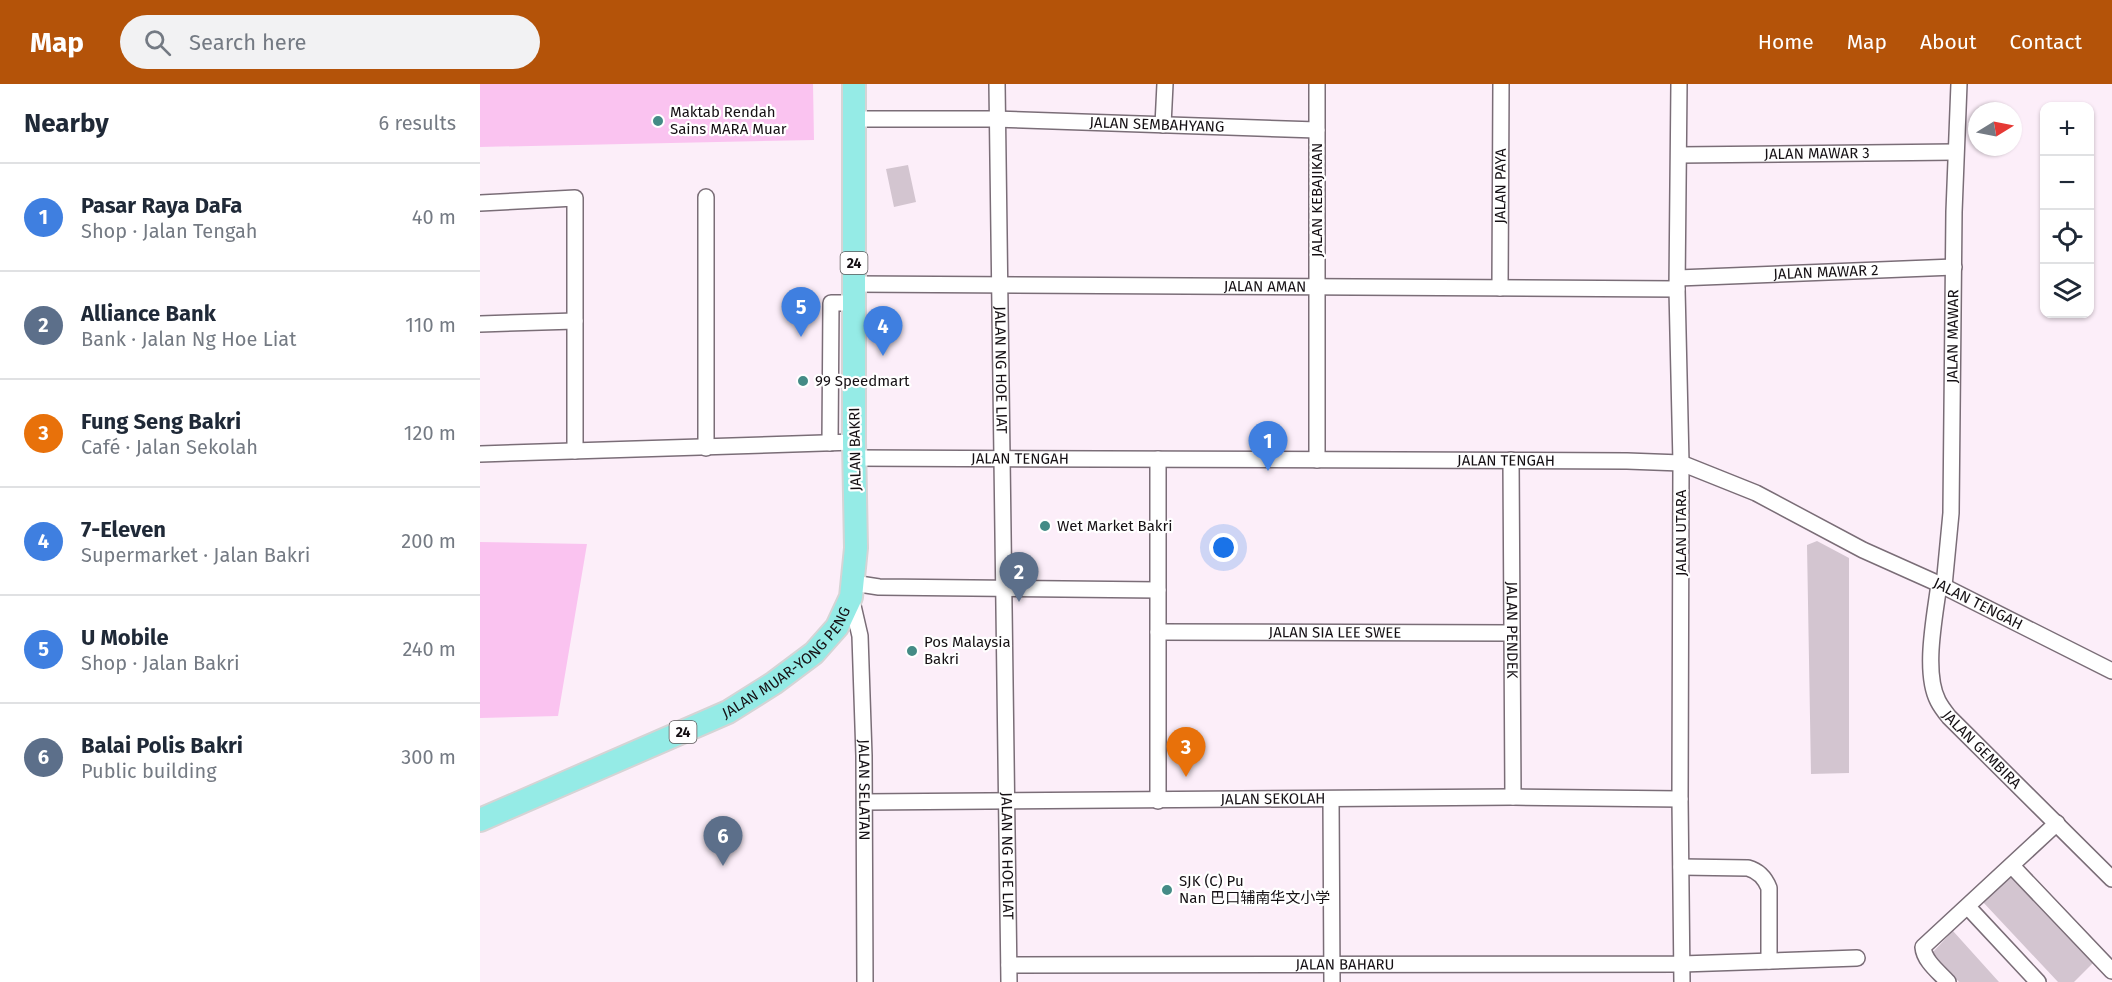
<!DOCTYPE html>
<meta charset="utf-8">
<style>
:root{--surface:#fff;--page:#f2f2f3;--text:#1f2937;--muted:#747a83;--line:#e0e1e3;--accent:#b45309}
body{margin:0;font-family:"Fira Sans","Noto Sans SC",sans-serif;background:var(--page);color:var(--text)}
.controls{position:absolute;right:18px;top:18px;display:grid;overflow:hidden;border-radius:12px;box-shadow:0 2px 4px #0004}
.controls button{width:54px;height:54px;display:grid;place-items:center;padding:0;border:0;border-bottom:2px solid var(--line);background:var(--surface);color:var(--text);font:30px sans-serif}
.compass{position:absolute;left:1488px;top:18px;width:54px;height:54px;border-radius:50%;background:var(--surface);box-shadow:0 2px 4px #0004;rotate:80deg}
.you{position:absolute;left:744px;top:464px;width:21px;height:21px;margin:-15px;border:4px solid #fff;border-radius:50%;background:#1a73e8;box-shadow:0 0 0 9px #1a73e833}
.badge{display:grid;place-items:center;width:39px;height:39px;border-radius:50%;background:var(--accent);color:#fff;font-size:20px;font-weight:700}
.pin{position:absolute;translate:-50% -50px;filter:drop-shadow(0 2px 3px #0008)}
.pin::after{content:'';position:absolute;top:32px;width:21px;height:18px;background:inherit;clip-path:polygon(0 0,100% 0,50% 100%)}
.list{margin:0;padding:0;list-style:none}
h2{display:flex;justify-content:space-between;align-items:center;height:78px;margin:0;padding:0 24px;font-size:26px}
h2 small{font-size:20px;font-weight:400;color:var(--muted)}
.list li{display:grid;grid-template-columns:39px 1fr auto;gap:18px;align-items:center;box-sizing:border-box;height:108px;padding:0 24px;border-top:2px solid var(--line)}
.list b{display:block;font-size:22px;white-space:nowrap}
.list p{margin:0;font-size:20px;white-space:nowrap;color:var(--muted)}
.list em{font-size:20px;font-style:normal;color:var(--muted)}
.icon{flex:none;width:33px;height:33px;fill:none;stroke:currentColor;stroke-width:2;stroke-linecap:round;stroke-linejoin:round}
.map{position:relative;flex:none;width:1632px;height:898px;overflow:hidden}
header{display:flex;align-items:center;gap:36px;box-sizing:border-box;height:84px;padding:0 30px;background:var(--accent);color:#fff}
header strong{font-size:28px}
nav{display:flex;gap:33px;margin-inline-start:auto;font-size:21px}
.search{width:420px;height:54px;background:var(--page);display:flex;align-items:center;gap:15px;box-sizing:border-box;padding:0 21px;border-radius:33px;color:var(--muted);font-size:22px}
main{display:flex}
aside{flex:1;background:var(--surface)}
.map>svg:first-child{display:block}
.green{fill:#fac3f0}
.building{fill:#d3c5d0}
.lines{fill:none;stroke-linecap:round;stroke-linejoin:round}
.minor-casing{stroke:#7a6d77;stroke-width:18}
.primary-casing{stroke:#d5d4d5;stroke-width:26}
.minor{stroke:#fff;stroke-width:15}
.primary{stroke:#95ebe6;stroke-width:22}
.poi-dot{fill:#448b86;stroke:#fff;stroke-width:2}
.labels{text-anchor:middle;dominant-baseline:central;stroke-width:4.5;stroke-linejoin:round;paint-order:stroke}
.shield{fill:#fff;stroke:#5b585a;stroke-width:1.5}
.shield-label{font-size:14px;font-weight:bold;fill:#151014}
.poi-label{font-size:15px;fill:#151014;stroke:#fff;text-anchor:start}
.street-label{font-size:15px;fill:#151014;stroke:#fff}
</style>
<header>
<strong>Map</strong>
<div class="search"><svg class="icon" aria-label="search" viewBox="0 0 24 24"><circle cx="10" cy="10" r="6"/><path d="M15 15l6 6"/></svg>Search here</div>
<nav><a>Home</a><a>Map</a><a>About</a><a>Contact</a></nav>
</header>
<main>
<aside>
<h2>Nearby<small>6 results</small></h2>
<ul class="list">
<li><span class="badge" style="background:#3f7fe0">1</span><div><b>Pasar Raya DaFa</b><p>Shop · Jalan Tengah</p></div><em>40 m</em></li>
<li><span class="badge" style="background:#5c6f8a">2</span><div><b>Alliance Bank</b><p>Bank · Jalan Ng Hoe Liat</p></div><em>110 m</em></li>
<li><span class="badge" style="background:#e8710a">3</span><div><b>Fung Seng Bakri</b><p>Café · Jalan Sekolah</p></div><em>120 m</em></li>
<li><span class="badge" style="background:#3f7fe0">4</span><div><b>7-Eleven</b><p>Supermarket · Jalan Bakri</p></div><em>200 m</em></li>
<li><span class="badge" style="background:#3f7fe0">5</span><div><b>U Mobile</b><p>Shop · Jalan Bakri</p></div><em>240 m</em></li>
<li><span class="badge" style="background:#5c6f8a">6</span><div><b>Balai Polis Bakri</b><p>Public building</p></div><em>300 m</em></li>
</ul>
</aside>
<div class="map">
<svg width="1632" height="898" viewBox="0 0 1632 898">
<rect width="100%" height="100%" fill="#fceef9"/>
<path class="green" d="M 0,0 L 333,0 L 334,56 L 0,63 Z
M 0,458 L 107,460 L 78,632 L 0,634 Z"/>
<path class="building" d="M 428,81 L 436,118 L 414,123 L 406,85 Z
M 1337,457 L 1369,474 L 1369,689 L 1331,690 L 1327,461 Z
M 1529,791 L 1613,879 L 1594,898 L 1578,898 L 1502,817 Z
M 1473,847 L 1519,898 L 1479,898 L 1452,869 Z"/>
<g class="lines">
<defs>
<g id="minor">
<path id="s1" d="M 517,0 L 529,898"/>
<path d="M 837,0 L 837,376"/>
<path d="M 1199,0 L 1197,205 L 1201,379 L 1200,715 L 1202,898"/>
<path id="s2" d="M 374,35 L 513,35 L 837,46"/>
<path d="M 683,41 L 685,0"/>
<path id="s3" d="M 1199,71 L 1475,68"/>
<path d="M 0,119 L 95,114 L 95,367"/>
<path id="s4" d="M 1198,194 L 1474,183"/>
<path id="s5" d="M 374,200 L 1197,205"/>
<path id="s6" d="M 1020,204 L 1021,0"/>
<path d="M 0,240 L 95,237"/>
<path d="M 350,359 L 351,219 L 374,219"/>
<path d="M 226,364 L 226,113"/>
<path d="M 0,370 L 374,358"/>
<path id="s7" d="M 374,374 L 1147,377 L 1201,379 L 1276,409 L 1383,466 L 1459,500 L 1632,587"/>
<path id="s8" d="M 1031,376 L 1033,713"/>
<path d="M 373,499 L 399,503 L 678,506"/>
<path id="s9" d="M 1459,500 C 1455,532 1443,588 1458,617 C 1461,623 1465,628 1469,633 L 1632,795"/>
<path id="s10" d="M 1464,502 L 1471,429 L 1474,128 L 1479,0"/>
<path id="s11" d="M 371,513 L 380,552 L 384,672 L 385,898"/>
<path id="s12" d="M 678,548 L 1032,549"/>
<path d="M 851,715 L 852,898"/>
<path d="M 678,717 L 678,375"/>
<path id="s13" d="M 385,718 L 1033,713 L 1200,715"/>
<path d="M 1532,782 L 1632,887"/>
<path d="M 1201,783 L 1268,784 C 1279,787 1285,794 1289,804 L 1289,877"/>
<path d="M 1488,823 L 1558,898"/>
<path id="s14" d="M 529,881 L 1202,880 L 1377,874"/>
<path d="M 1468,898 C 1459,888 1444,877 1443,863 L 1577,739"/>
</g>
<g id="primary">
<path id="s15" d="M 0,736 L 248,628 L 294,599 L 334,569 L 357,543 L 371,513 L 376,464 L 374,358 L 374,0"/>
</g>
</defs>
<use href="#minor" class="minor-casing"/>
<use href="#primary" class="primary-casing"/>
<use href="#minor" class="minor"/>
<use href="#primary" class="primary"/>
</g>
<g class="poi-dot">
<circle cx="178" cy="37" r="6"/>
<circle cx="323" cy="297" r="6"/>
<circle cx="565" cy="442" r="6"/>
<circle cx="432" cy="567" r="6"/>
<circle cx="687" cy="806" r="6"/>
</g>
<g class="labels">
<g class="shield">
<rect x="360.5" y="168" width="27" height="22" rx="4.5"/>
<rect x="189.5" y="637" width="27" height="22" rx="4.5"/>
</g>
<g class="shield-label">
<text x="374" y="179">24</text>
<text x="203" y="648">24</text>
</g>
<g class="poi-label">
<text x="190" y="28">Maktab Rendah<tspan x="190" dy="17">Sains MARA Muar</tspan></text>
<text x="335" y="297">99 Speedmart</text>
<text x="577" y="442">Wet Market Bakri</text>
<text x="444" y="558">Pos Malaysia<tspan x="444" dy="17">Bakri</tspan></text>
<text x="699" y="797">SJK (C) Pu<tspan x="699" dy="17">Nan 巴口辅南华文小学</tspan></text>
</g>
<g class="street-label">
<text stroke="none"><textPath href="#s2" startOffset="303">JALAN SEMBAHYANG</textPath></text>
<text stroke="none"><textPath href="#s3" startOffset="138">JALAN MAWAR 3</textPath></text>
<text stroke="none"><textPath href="#s6" startOffset="102">JALAN PAYA</textPath></text>
<text transform="translate(837 116) rotate(-90)">JALAN KEBAJIKAN</text>
<text stroke="none"><textPath href="#s4" startOffset="148">JALAN MAWAR 2</textPath></text>
<text stroke="none"><textPath href="#s5" startOffset="411">JALAN AMAN</textPath></text>
<text stroke="none"><textPath href="#s10" startOffset="250">JALAN MAWAR</textPath></text>
<text stroke="none"><textPath href="#s1" startOffset="286">JALAN NG HOE LIAT</textPath></text>
<text transform="translate(375 365) rotate(-91)">JALAN BAKRI</text>
<text stroke="none"><textPath href="#s7" startOffset="166">JALAN TENGAH</textPath></text>
<text stroke="none"><textPath href="#s7" startOffset="652">JALAN TENGAH</textPath></text>
<text transform="translate(1201 449) rotate(-90)">JALAN UTARA</text>
<text stroke="none"><textPath href="#s7" startOffset="1156">JALAN TENGAH</textPath></text>
<text stroke="none"><textPath href="#s8" startOffset="170">JALAN PENDEK</textPath></text>
<text stroke="none"><textPath href="#s12" startOffset="177">JALAN SIA LEE SWEE</textPath></text>
<text stroke="none"><textPath href="#s15" startOffset="348">JALAN MUAR-YONG PENG</textPath></text>
<text stroke="none"><textPath href="#s9" startOffset="184">JALAN GEMBIRA</textPath></text>
<text stroke="none"><textPath href="#s11" startOffset="194">JALAN SELATAN</textPath></text>
<text stroke="none"><textPath href="#s13" startOffset="408">JALAN SEKOLAH</textPath></text>
<text stroke="none"><textPath href="#s1" startOffset="772">JALAN NG HOE LIAT</textPath></text>
<text stroke="none"><textPath href="#s14" startOffset="336">JALAN BAHARU</textPath></text>
</g>
</g>
</svg>
<div class="controls">
<button>+</button>
<button>−</button>
<button><svg class="icon" aria-label="locate" viewBox="0 0 24 24"><circle cx="12" cy="12" r="6"/><path d="M12 2v4M12 18v4M2 12h4M18 12h4"/></svg></button>
<button><svg class="icon" aria-label="layers" viewBox="0 0 24 24"><path d="M12 4l9 5-9 5-9-5zM3 14l9 5 9-5"/></svg></button>
</div>
<svg class="compass" viewBox="-18 -18 36 36"><path d="M0-13l5 13h-10z" fill="#e53935"/><path d="M0 13l5-13h-10z" fill="#747a83"/></svg>
<div class="you"></div>
<div class="pin badge" style="left:788px;top:387px;background:#3f7fe0">1</div>
<div class="pin badge" style="left:539px;top:518px;background:#5c6f8a">2</div>
<div class="pin badge" style="left:706px;top:693px;background:#e8710a">3</div>
<div class="pin badge" style="left:403px;top:272px;background:#3f7fe0">4</div>
<div class="pin badge" style="left:321px;top:253px;background:#3f7fe0">5</div>
<div class="pin badge" style="left:243px;top:782px;background:#5c6f8a">6</div>
</div>
</main>
